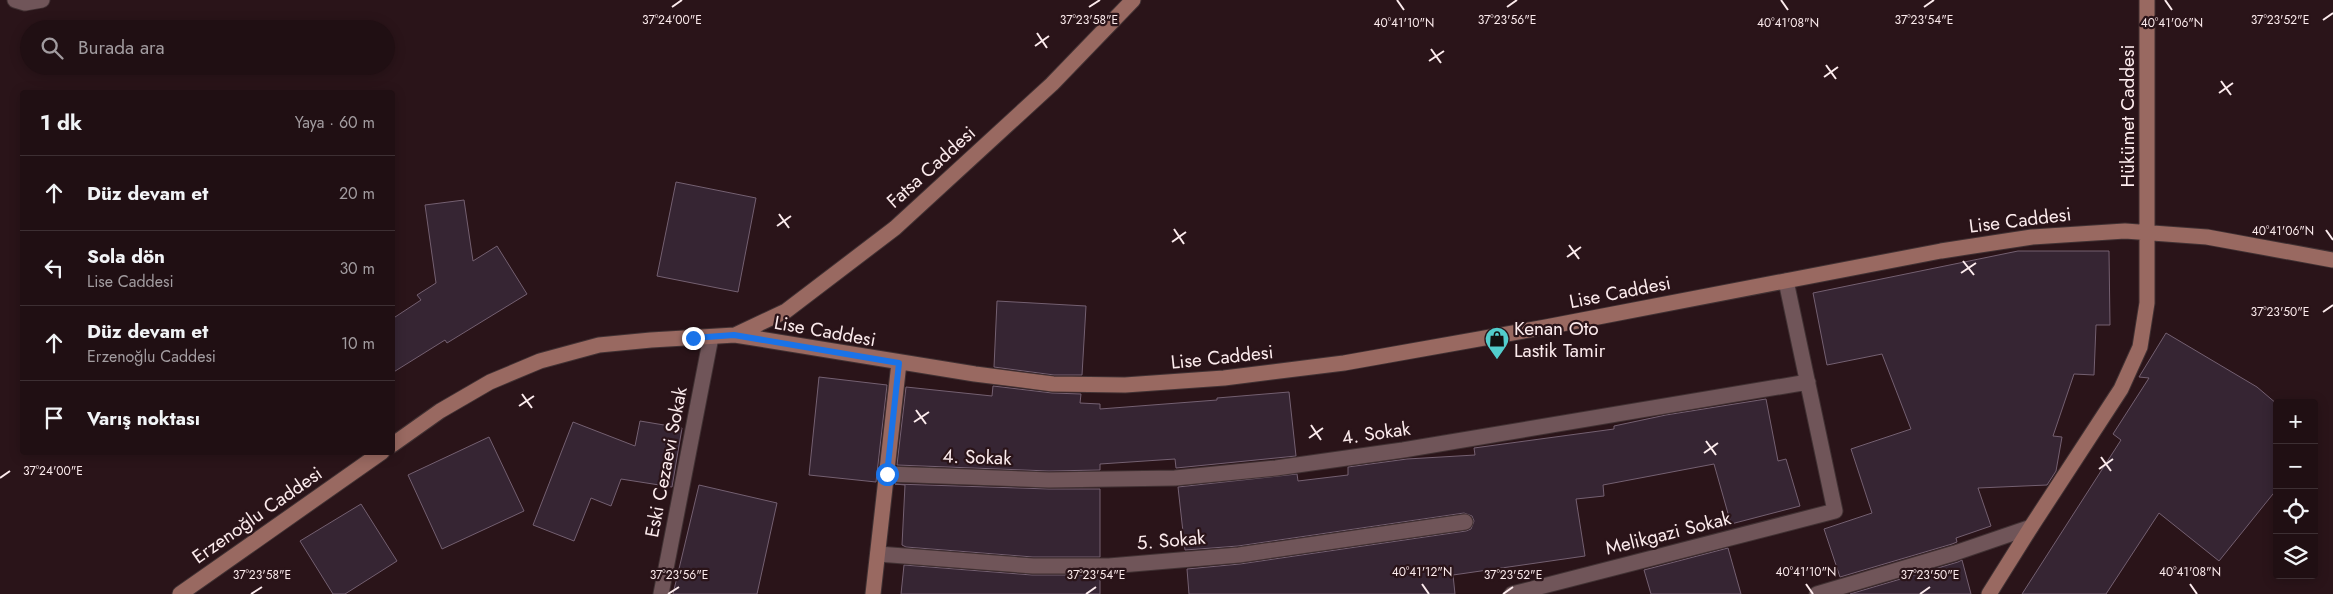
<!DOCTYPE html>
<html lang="tr">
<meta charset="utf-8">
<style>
:root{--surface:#200f13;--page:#2d1d21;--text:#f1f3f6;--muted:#a29ca0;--line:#3d2f33}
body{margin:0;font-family:Jost,sans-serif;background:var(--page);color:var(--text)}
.controls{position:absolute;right:15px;bottom:15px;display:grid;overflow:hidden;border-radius:5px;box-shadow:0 2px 12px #0003}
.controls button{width:45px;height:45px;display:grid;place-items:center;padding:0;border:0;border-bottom:1px solid var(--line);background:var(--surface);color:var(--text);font:25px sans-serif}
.stop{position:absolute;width:15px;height:15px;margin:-11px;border:4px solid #1a73e8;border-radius:50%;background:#fff}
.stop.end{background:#1a73e8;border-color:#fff;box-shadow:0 1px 5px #0008}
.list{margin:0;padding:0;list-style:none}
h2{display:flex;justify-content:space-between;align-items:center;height:65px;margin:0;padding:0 20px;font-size:21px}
h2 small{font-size:16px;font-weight:400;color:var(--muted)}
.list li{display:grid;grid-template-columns:32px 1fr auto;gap:15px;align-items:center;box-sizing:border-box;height:75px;padding:0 20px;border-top:1px solid var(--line)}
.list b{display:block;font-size:19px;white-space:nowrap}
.list p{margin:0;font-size:16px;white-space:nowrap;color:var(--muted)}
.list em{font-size:16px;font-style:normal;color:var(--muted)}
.icon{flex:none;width:28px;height:28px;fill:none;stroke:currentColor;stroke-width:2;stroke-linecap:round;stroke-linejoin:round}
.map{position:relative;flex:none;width:2333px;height:594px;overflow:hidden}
.search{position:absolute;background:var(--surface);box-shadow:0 2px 12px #0003;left:20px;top:20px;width:375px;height:55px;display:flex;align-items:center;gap:12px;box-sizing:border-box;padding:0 18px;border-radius:28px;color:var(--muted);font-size:19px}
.panel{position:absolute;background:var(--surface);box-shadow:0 2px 12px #0003;left:20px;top:90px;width:375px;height:365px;border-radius:5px}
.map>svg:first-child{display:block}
.building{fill:#362533;stroke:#746071}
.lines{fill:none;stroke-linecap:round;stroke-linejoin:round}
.street-casing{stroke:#413133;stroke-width:17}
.secondary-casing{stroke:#413133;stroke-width:17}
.street{stroke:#705559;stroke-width:15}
.secondary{stroke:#996961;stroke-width:15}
.route{stroke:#1a73e8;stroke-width:6}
.ticks{fill:none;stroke:#fcebed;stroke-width:2}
.labels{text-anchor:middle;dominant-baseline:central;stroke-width:4.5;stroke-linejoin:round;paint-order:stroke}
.street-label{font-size:19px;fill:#fcebed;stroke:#2a1419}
.poi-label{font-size:19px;fill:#fcebed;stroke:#2a1419;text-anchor:start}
.ticks-label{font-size:12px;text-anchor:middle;fill:#fcebed;stroke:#2a1419;stroke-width:4.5;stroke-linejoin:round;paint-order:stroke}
</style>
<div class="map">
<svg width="2333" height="594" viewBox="0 0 2333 594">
<rect width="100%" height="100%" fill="#2a1419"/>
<path class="building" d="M 676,182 L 756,198 L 738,292 L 657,276 Z
M 464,200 L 473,261 L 497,246 L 527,294 L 447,343 L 445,340 L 392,373 L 392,319 L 421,300 L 417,295 L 436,283 L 425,205 Z
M 2018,251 L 2109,251 L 2110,325 L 2096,325 L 2094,375 L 2074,374 L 2053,436 L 2062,437 L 2056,471 L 2047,485 L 1978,488 L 1991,526 L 1956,538 L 1957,542 L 1952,544 L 1840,577 L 1824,529 L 1872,513 L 1851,449 L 1911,429 L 1882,354 L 1827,365 L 1813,293 Z
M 997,301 L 1086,306 L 1082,375 L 1054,375 L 994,367 Z
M 2166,333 L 2257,387 L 2277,404 L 2277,489 L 2219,561 L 2159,513 L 2106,594 L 2022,594 L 2121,440 L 2113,434 L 2149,378 L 2139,377 Z
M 819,377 L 887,385 L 876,482 L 809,475 Z
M 993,386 L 1052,393 L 1081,394 L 1080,403 L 1100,404 L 1100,409 L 1217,400 L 1217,398 L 1289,392 L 1296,456 L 1176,468 L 1175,459 L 1100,464 L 1100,470 L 1049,471 L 897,465 L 906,387 L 992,396 Z
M 1766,399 L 1778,461 L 1786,459 L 1800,506 L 1731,524 L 1714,464 L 1603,485 L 1604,496 L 1576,499 L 1585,556 L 1453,575 L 1455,594 L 1189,594 L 1187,569 L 1240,564 L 1466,531 L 1471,529 L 1474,521 L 1472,516 L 1464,513 L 1238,546 L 1185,550 L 1178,487 L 1297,474 L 1298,481 L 1348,475 L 1348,467 L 1407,459 L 1475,455 L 1474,448 L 1614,429 L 1614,426 L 1666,415 Z
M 640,421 L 682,428 L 672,487 L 621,479 L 611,506 L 591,498 L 574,541 L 533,525 L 573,422 L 635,446 Z
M 489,437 L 524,511 L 442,549 L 408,475 Z
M 895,484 L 1049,489 L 1100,489 L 1100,557 L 1033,557 L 906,547 L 902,545 L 905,485 Z
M 699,485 L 777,503 L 757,594 L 673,594 Z
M 361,504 L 397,561 L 345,594 L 333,594 L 300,541 Z
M 1728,548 L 1741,594 L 1651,594 L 1644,570 Z
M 1962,560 L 1971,594 L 1850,594 L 1958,562 Z
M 904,565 L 1032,575 L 1100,575 L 1100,594 L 901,594 Z"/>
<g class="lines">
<defs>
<path id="street" d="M 15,0 L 25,3 L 42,0
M 887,474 L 1049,480 L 1175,478 L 1276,468 L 1403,450 L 1808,382
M 878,554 L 1033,566 L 1109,566 L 1239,555 L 1465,522
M 661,594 L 711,337
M 1512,594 L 1835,511 L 1786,281
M 1817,594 L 1955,553 L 2031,527"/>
<path id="secondary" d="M 735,335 L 786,311 L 895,228 L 1052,84 L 1133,0
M 392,445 L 440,411 L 490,382 L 540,361 L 599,345 L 651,340 L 735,335 L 975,374 L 1053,384 L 1125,385 L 1224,378 L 1344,363 L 1546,327 L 1941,251 L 2032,237 L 2125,231 L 2207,237 L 2333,260
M 180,594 L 382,452
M 873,594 L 899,363
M 1989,594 L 2031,527 L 2121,389 L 2140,347 L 2147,303 L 2147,0"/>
</defs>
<use href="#street" class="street-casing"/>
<use href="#secondary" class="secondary-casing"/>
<use href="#street" class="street"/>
<use href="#secondary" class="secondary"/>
</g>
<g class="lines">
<path class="route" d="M 693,338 L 734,335 L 899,363 L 887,474"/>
</g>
<path class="ticks" d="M 1397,0 L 1404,10M 1781,0 L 1788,10M 2165,0 L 2172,10M 672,7 L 682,0M 1089,7 L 1100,0M 1507,7 L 1517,0M 1924,7 L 1934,0M 2323,20 L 2333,13M 1037,33 L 1047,48M 1035,46 L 1049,36M 1431,49 L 1441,63M 1429,61 L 1444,51M 1826,65 L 1836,79M 1824,77 L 1838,67M 2221,81 L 2231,95M 2219,93 L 2233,83M 779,214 L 789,228M 777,226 L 791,216M 1174,229 L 1184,244M 2326,230 L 2333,240M 1172,242 L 1186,232M 1569,245 L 1579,259M 1567,257 L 1581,247M 1963,261 L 1974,275M 1961,273 L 1976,263M 2323,312 L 2333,305M 522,394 L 532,408M 519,406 L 534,396M 916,410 L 926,424M 914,422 L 929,412M 1311,425 L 1321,440M 1309,438 L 1323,428M 1706,441 L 1716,455M 1704,453 L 1718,443M 2101,457 L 2111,471M 2099,469 L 2113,459M 0,478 L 10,471M 1422,584 L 1429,594M 1806,584 L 1813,594M 2190,584 L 2197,594M 251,594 L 262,587M 668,594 L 679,587M 1086,594 L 1096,587M 1503,594 L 1513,587M 1920,594 L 1930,587"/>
<defs>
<symbol id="shop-pin" viewBox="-11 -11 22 30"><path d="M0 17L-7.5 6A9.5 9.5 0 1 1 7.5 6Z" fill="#52cdcc" stroke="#2a1419"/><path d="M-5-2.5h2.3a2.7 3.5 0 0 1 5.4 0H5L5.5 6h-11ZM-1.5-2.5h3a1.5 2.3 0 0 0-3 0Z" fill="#111"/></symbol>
</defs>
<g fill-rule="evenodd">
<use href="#shop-pin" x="1483" y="325" width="28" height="38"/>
</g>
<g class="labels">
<g class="street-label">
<text transform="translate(2127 116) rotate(-90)">Hükümet Caddesi</text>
<text transform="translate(931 167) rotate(-42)">Fatsa Caddesi</text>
<text transform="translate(2020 220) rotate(-7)">Lise Caddesi</text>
<text transform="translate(1620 292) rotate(-11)">Lise Caddesi</text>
<text transform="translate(825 331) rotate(10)">Lise Caddesi</text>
<text transform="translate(1222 357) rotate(-6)">Lise Caddesi</text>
<text transform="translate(1376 433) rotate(-8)">4. Sokak</text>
<text transform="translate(977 457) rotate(2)">4. Sokak</text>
<text transform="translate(666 462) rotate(-79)">Eski Cezaevi Sokak</text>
<text transform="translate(257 515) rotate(-35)">Erzenoğlu Caddesi</text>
<text transform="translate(1668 533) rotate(-14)">Melikgazi Sokak</text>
<text transform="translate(1171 540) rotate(-5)">5. Sokak</text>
</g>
<g class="poi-label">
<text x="1514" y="328">Kenan Oto<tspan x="1514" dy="22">Lastik Tamir</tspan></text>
</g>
</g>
<g class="ticks-label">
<text x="672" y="24">37°24'00"E</text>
<text x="1089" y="24">37°23'58"E</text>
<text x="1507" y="24">37°23'56"E</text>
<text x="1924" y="24">37°23'54"E</text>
<text x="2280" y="24">37°23'52"E</text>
<text x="1404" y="27">40°41'10"N</text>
<text x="1788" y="27">40°41'08"N</text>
<text x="2172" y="27">40°41'06"N</text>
<text x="2283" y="235">40°41'06"N</text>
<text x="2280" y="316">37°23'50"E</text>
<text x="53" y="475">37°24'00"E</text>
<text x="1422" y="576">40°41'12"N</text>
<text x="1806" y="576">40°41'10"N</text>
<text x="2190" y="576">40°41'08"N</text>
<text x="262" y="579">37°23'58"E</text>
<text x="679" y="579">37°23'56"E</text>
<text x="1096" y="579">37°23'54"E</text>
<text x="1513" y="579">37°23'52"E</text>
<text x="1930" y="579">37°23'50"E</text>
</g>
</svg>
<div class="controls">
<button>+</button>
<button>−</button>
<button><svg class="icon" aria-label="locate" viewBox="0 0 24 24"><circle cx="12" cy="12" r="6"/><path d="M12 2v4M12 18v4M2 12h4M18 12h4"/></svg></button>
<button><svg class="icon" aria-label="layers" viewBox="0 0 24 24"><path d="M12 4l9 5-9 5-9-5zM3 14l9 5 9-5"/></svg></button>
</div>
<div class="stop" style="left:887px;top:474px"></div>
<div class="stop end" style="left:693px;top:338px"></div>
<div class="search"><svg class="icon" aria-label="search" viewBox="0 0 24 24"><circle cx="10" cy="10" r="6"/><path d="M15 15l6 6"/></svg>Burada ara</div>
<section class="panel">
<h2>1 dk<small>Yaya · 60 m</small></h2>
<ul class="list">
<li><svg class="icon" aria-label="ahead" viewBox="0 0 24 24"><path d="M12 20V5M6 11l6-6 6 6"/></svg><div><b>Düz devam et</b></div><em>20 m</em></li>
<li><svg class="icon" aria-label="left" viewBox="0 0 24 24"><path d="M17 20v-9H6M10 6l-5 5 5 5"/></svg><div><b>Sola dön</b><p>Lise Caddesi</p></div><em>30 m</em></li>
<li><svg class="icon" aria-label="ahead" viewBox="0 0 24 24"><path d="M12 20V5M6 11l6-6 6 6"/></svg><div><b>Düz devam et</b><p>Erzenoğlu Caddesi</p></div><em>10 m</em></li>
<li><svg class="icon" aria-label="arrive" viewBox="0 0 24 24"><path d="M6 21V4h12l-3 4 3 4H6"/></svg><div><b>Varış noktası</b></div></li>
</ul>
</section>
</div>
